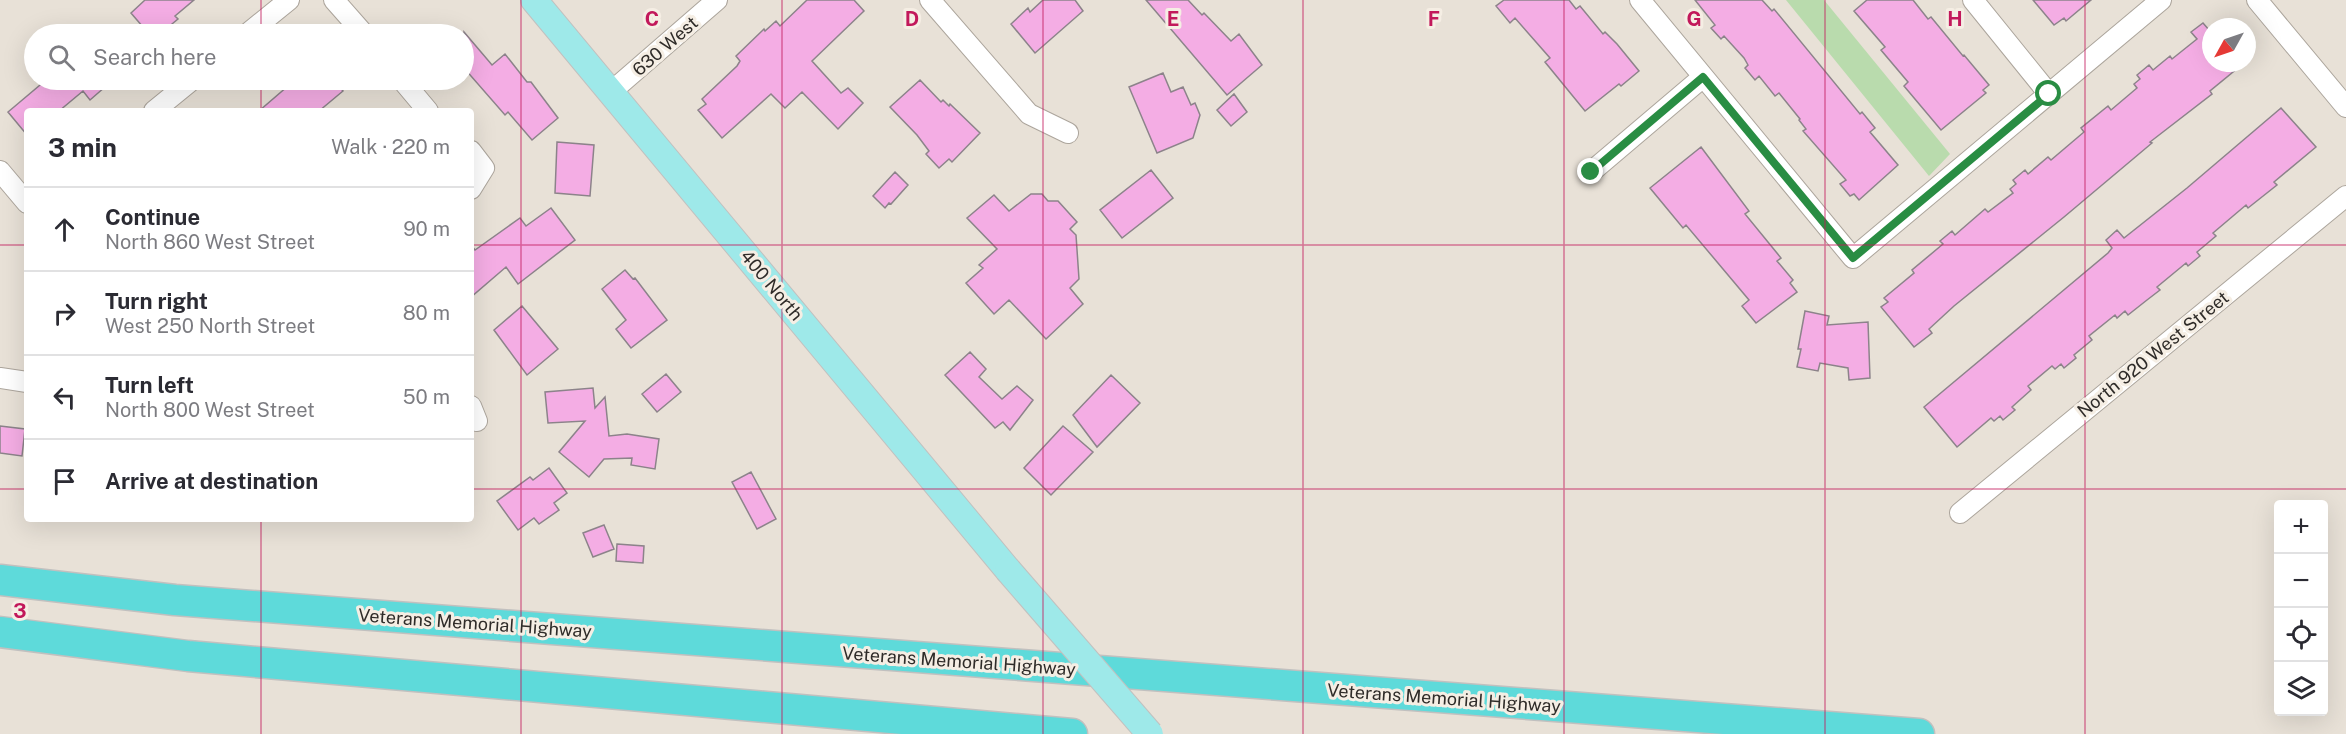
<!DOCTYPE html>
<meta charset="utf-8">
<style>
:root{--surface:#fff;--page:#f2f2f3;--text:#2b2b33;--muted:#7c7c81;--line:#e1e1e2}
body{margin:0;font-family:"Public Sans",sans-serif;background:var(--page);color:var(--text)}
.controls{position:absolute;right:18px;bottom:18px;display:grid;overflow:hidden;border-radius:6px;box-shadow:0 6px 24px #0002}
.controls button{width:54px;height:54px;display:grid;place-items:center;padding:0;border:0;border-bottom:2px solid var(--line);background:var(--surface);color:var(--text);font:30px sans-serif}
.compass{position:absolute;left:2202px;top:18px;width:54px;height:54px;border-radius:50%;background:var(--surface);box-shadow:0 6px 24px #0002;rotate:230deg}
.stop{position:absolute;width:18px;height:18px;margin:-14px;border:4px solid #298d43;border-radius:50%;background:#fff}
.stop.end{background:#298d43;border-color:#fff;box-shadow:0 2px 6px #0008}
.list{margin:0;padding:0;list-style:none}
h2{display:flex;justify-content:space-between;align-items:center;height:78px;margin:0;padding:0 24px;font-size:26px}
h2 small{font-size:20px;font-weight:400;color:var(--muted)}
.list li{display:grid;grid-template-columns:39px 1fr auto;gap:18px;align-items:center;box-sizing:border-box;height:84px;padding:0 24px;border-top:2px solid var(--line)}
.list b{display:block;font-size:22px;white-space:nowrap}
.list p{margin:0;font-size:20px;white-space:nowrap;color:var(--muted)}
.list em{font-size:20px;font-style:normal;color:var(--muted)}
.icon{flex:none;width:33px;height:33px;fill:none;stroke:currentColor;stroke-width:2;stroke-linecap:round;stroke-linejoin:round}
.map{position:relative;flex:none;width:2346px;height:734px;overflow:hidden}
.search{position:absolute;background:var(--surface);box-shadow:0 6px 24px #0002;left:24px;top:24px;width:450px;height:66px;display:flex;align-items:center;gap:15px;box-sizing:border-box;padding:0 21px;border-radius:33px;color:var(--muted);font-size:22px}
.panel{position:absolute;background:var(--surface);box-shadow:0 6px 24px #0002;left:24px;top:108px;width:450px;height:414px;border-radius:6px}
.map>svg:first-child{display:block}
.green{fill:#b9dbad}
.building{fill:#f4ade4;stroke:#8c838a;stroke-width:1.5}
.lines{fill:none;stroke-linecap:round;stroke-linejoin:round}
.minor-casing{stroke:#aca59c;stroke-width:22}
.major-casing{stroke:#c1c0bf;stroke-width:28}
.highway-casing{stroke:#c1c0bf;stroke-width:33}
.minor{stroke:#fff;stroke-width:20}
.major{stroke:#9ee9e9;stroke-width:26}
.highway{stroke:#5edada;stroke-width:30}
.major-bridge-casing{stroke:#c1c0bf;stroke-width:28;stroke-linecap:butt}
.major-bridge{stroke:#9ee9e9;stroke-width:26}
.route{stroke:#298d43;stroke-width:8}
.grid{fill:none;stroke:#c2185b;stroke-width:1.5;stroke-opacity:0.55}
.labels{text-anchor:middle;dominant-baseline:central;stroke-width:6;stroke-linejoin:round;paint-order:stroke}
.street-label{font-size:18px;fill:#2f2c29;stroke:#f5eee4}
.grid-label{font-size:20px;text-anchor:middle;font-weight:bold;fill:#c2185b;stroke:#f5eee4;stroke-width:6;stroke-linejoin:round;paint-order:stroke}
</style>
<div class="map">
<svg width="2346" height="734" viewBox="0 0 2346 734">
<rect width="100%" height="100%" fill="#e8e1d7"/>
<path class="green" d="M 1786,0 L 1824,0 L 1950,154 L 1929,176 Z"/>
<path class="building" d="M 145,0 L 194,0 L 175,16 L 178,19 L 172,24 L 182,34 L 149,34 L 131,13 Z
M 807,0 L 854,0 L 864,11 L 812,61 L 841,93 L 848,88 L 863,103 L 838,129 L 802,92 L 785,108 L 771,94 L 722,138 L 698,110 L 706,104 L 702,99 L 737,66 L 740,61 L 736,56 L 764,29 L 765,31 L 776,21 L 780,26 Z
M 1043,0 L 1075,0 L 1083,11 L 1035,53 L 1011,24 L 1028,8 L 1030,12 Z
M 1146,0 L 1188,0 L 1202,15 L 1204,13 L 1231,41 L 1239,34 L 1262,65 L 1227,95 Z
M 1504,0 L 1569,0 L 1576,9 L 1580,6 L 1603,34 L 1605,32 L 1617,44 L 1639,71 L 1621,86 L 1619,84 L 1585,111 L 1545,62 L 1550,58 L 1515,18 L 1510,23 L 1496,6 Z
M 1695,0 L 1762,0 L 1772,11 L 1774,9 L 1860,114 L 1862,112 L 1875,128 L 1870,132 L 1898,165 L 1859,200 L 1854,194 L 1850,196 L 1840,184 L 1846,180 L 1803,131 L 1806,129 L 1799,120 L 1800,119 L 1779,93 L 1775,96 L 1759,76 L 1755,80 L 1745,68 L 1748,65 L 1744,58 L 1724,36 L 1721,39 L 1711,28 L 1715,25 Z
M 1867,0 L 1913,0 L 1928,19 L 1931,17 L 1963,56 L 1964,55 L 1989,85 L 1983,90 L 1986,93 L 1941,130 L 1904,86 L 1908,82 L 1881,50 L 1885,47 L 1854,11 Z
M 2033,0 L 2091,0 L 2066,21 L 2064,18 L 2054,25 Z
M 2203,23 L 2209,30 L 2211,28 L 2211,63 L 2244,63 L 2210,91 L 2212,94 L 2150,142 L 2152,143 L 2064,217 L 1954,306 L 1929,329 L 1932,333 L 1914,347 L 1881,307 L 1888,302 L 1884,298 L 1914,273 L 1912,270 L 1943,244 L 1940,241 L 1952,231 L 1955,235 L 1985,209 L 1988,212 L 2013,193 L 2010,189 L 2016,184 L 2013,180 L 2025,170 L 2028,174 L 2048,157 L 2051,160 L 2084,132 L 2081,128 L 2108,106 L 2111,110 L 2137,88 L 2134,84 L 2140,79 L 2137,75 L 2149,65 L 2153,70 L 2170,56 L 2172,59 L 2197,39 L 2191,32 Z
M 464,32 L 492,65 L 505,54 L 527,82 L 531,82 L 558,118 L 532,140 L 508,112 L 505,115 L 464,68 Z
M 1163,73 L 1171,92 L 1183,87 L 1191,105 L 1195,103 L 1200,115 L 1193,138 L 1157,153 L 1129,87 Z
M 46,80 L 113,80 L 90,100 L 83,91 L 59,111 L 27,111 L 27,135 L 8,112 Z
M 295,80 L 334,80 L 343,91 L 319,111 L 259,111 Z
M 920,80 L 941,102 L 943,100 L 949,106 L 950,104 L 980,133 L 952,162 L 949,159 L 939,168 L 926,154 L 929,151 L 917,135 L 890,107 Z
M 1234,94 L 1247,112 L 1231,126 L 1217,110 Z
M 2281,108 L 2316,147 L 2274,182 L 2277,185 L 2248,208 L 2246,205 L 2213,233 L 2216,236 L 2197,252 L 2200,256 L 2188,266 L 2186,263 L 2157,287 L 2160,290 L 2147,300 L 2128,315 L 2125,311 L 2117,318 L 2115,315 L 2089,336 L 2092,340 L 2074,355 L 2076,358 L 2064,368 L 2061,364 L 2055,369 L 2052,366 L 2028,386 L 2031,390 L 2012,407 L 2015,410 L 2003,420 L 2000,416 L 1994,421 L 1991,418 L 1957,447 L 1924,407 L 2108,253 L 2112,248 L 2106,240 L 2117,230 L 2124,238 L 2187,188 Z
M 557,142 L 594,145 L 590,196 L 555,193 Z
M 1701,147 L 1749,211 L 1745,214 L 1781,258 L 1777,261 L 1793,280 L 1790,283 L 1797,292 L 1756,323 L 1742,306 L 1749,300 L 1686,225 L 1683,228 L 1650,188 Z
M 1151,170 L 1173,198 L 1122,238 L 1100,210 Z
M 895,172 L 908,185 L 891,204 L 889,203 L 885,208 L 873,196 Z
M 1031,194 L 1042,194 L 1048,201 L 1058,201 L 1077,222 L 1070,229 L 1076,235 L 1079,279 L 1070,288 L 1083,304 L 1046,339 L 1009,300 L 994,314 L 966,283 L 983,268 L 979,265 L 997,249 L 967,218 L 994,195 L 1009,211 Z
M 551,208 L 575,240 L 518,284 L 506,267 L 471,297 L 471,245 L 475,250 L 520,218 L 526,226 Z
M 625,270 L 633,279 L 635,278 L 667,320 L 631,348 L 616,329 L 626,320 L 602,289 Z
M 522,306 L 558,349 L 527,375 L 494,330 Z
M 1805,311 L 1829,316 L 1827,325 L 1868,322 L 1870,378 L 1849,380 L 1848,368 L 1820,363 L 1818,371 L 1797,367 L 1801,349 L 1798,349 Z
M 970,352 L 986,369 L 979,377 L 1002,399 L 1017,386 L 1033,400 L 1010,430 L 1003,422 L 995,428 L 945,375 Z
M 666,374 L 681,392 L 657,412 L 642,394 Z
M 1111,375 L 1140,403 L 1097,447 L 1073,415 Z
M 593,388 L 595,408 L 605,397 L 609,436 L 627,434 L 659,439 L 655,469 L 631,465 L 632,458 L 604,459 L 589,477 L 559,452 L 585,421 L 548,423 L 545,392 Z
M 0,426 L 25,429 L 22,456 L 0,453 Z
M 1063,426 L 1093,452 L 1051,495 L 1024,468 Z
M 549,468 L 567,493 L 554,503 L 559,510 L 539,524 L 534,518 L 518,530 L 497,501 L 530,477 L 533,480 Z
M 751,472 L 776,519 L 757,529 L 732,482 Z
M 604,525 L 614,549 L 593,557 L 583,533 Z
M 617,544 L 644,546 L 643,563 L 616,561 Z"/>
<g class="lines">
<defs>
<path id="minor" d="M 334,0 L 364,34
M 930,0 L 1029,114 L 1068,133
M 1640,0 L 1853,258 L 2161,0
M 1973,0 L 2049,94
M 2257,0 L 2346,107
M 247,34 L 289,0
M 402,80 L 428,111
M 612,91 L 717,0
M 154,111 L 192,80
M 471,151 L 484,168 L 471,189
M 0,171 L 27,203
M 1591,172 L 1703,77
M 0,378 L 27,382
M 471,406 L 477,421
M 1960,513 L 2346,196"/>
<path id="major" d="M 534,0 L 1008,570"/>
<path id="highway" d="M 0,580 L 175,600 L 1919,734
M 0,632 L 188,656 L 1072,734"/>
</defs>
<use href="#minor" class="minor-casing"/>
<use href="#major" class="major-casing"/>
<use href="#highway" class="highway-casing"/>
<use href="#minor" class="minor"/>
<use href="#major" class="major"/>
<use href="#highway" class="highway"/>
<defs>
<path id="major-bridge" d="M 1008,570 L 1150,734"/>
</defs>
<use href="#major-bridge" class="major-bridge-casing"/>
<use href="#major-bridge" class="major-bridge"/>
</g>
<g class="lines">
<path class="route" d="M 1591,172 L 1703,77 L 1853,258 L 2049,94"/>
</g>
<path class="grid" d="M 261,0 L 261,34M 521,0 L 521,734M 782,0 L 782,734M 1043,0 L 1043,734M 1303,0 L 1303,734M 1564,0 L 1564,734M 1825,0 L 1825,734M 2085,0 L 2085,734M 261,80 L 261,111M 0,245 L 27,245M 471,245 L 2346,245M 0,489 L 27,489M 471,489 L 2346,489M 261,519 L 261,734"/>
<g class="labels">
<g class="street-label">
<text transform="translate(665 46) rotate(-41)">630 West</text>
<text transform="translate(772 285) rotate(50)">400 North</text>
<text transform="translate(2153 354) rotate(-39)">North 920 West Street</text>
<text transform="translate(475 623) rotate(4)">Veterans Memorial Highway</text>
<text transform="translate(959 661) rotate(4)">Veterans Memorial Highway</text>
<text transform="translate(1444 698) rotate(4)">Veterans Memorial Highway</text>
</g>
</g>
<g class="grid-label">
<text x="652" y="26">C</text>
<text x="912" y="26">D</text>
<text x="1173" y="26">E</text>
<text x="1434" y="26">F</text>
<text x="1694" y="26">G</text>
<text x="1955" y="26">H</text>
<text x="20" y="618">3</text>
</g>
</svg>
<div class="controls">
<button>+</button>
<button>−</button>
<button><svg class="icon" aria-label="locate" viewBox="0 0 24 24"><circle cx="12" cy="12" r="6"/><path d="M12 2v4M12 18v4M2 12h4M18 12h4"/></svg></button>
<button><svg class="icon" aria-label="layers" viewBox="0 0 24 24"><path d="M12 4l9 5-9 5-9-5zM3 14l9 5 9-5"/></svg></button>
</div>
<svg class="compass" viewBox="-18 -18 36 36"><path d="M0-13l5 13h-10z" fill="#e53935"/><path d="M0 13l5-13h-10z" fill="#7c7c81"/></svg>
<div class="stop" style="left:2049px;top:94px"></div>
<div class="stop end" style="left:1591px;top:172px"></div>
<div class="search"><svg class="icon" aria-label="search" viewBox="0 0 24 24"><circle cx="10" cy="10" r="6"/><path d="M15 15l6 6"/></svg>Search here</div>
<section class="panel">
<h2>3 min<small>Walk · 220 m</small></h2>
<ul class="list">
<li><svg class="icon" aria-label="ahead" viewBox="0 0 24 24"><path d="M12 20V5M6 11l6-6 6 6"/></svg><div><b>Continue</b><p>North 860 West Street</p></div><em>90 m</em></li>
<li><svg class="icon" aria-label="right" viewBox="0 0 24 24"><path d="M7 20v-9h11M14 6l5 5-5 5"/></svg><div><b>Turn right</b><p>West 250 North Street</p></div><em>80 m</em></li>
<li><svg class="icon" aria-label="left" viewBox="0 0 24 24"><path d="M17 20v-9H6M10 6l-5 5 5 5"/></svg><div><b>Turn left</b><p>North 800 West Street</p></div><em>50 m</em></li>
<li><svg class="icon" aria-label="arrive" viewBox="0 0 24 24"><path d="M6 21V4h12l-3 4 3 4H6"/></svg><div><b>Arrive at destination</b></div></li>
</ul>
</section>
</div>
